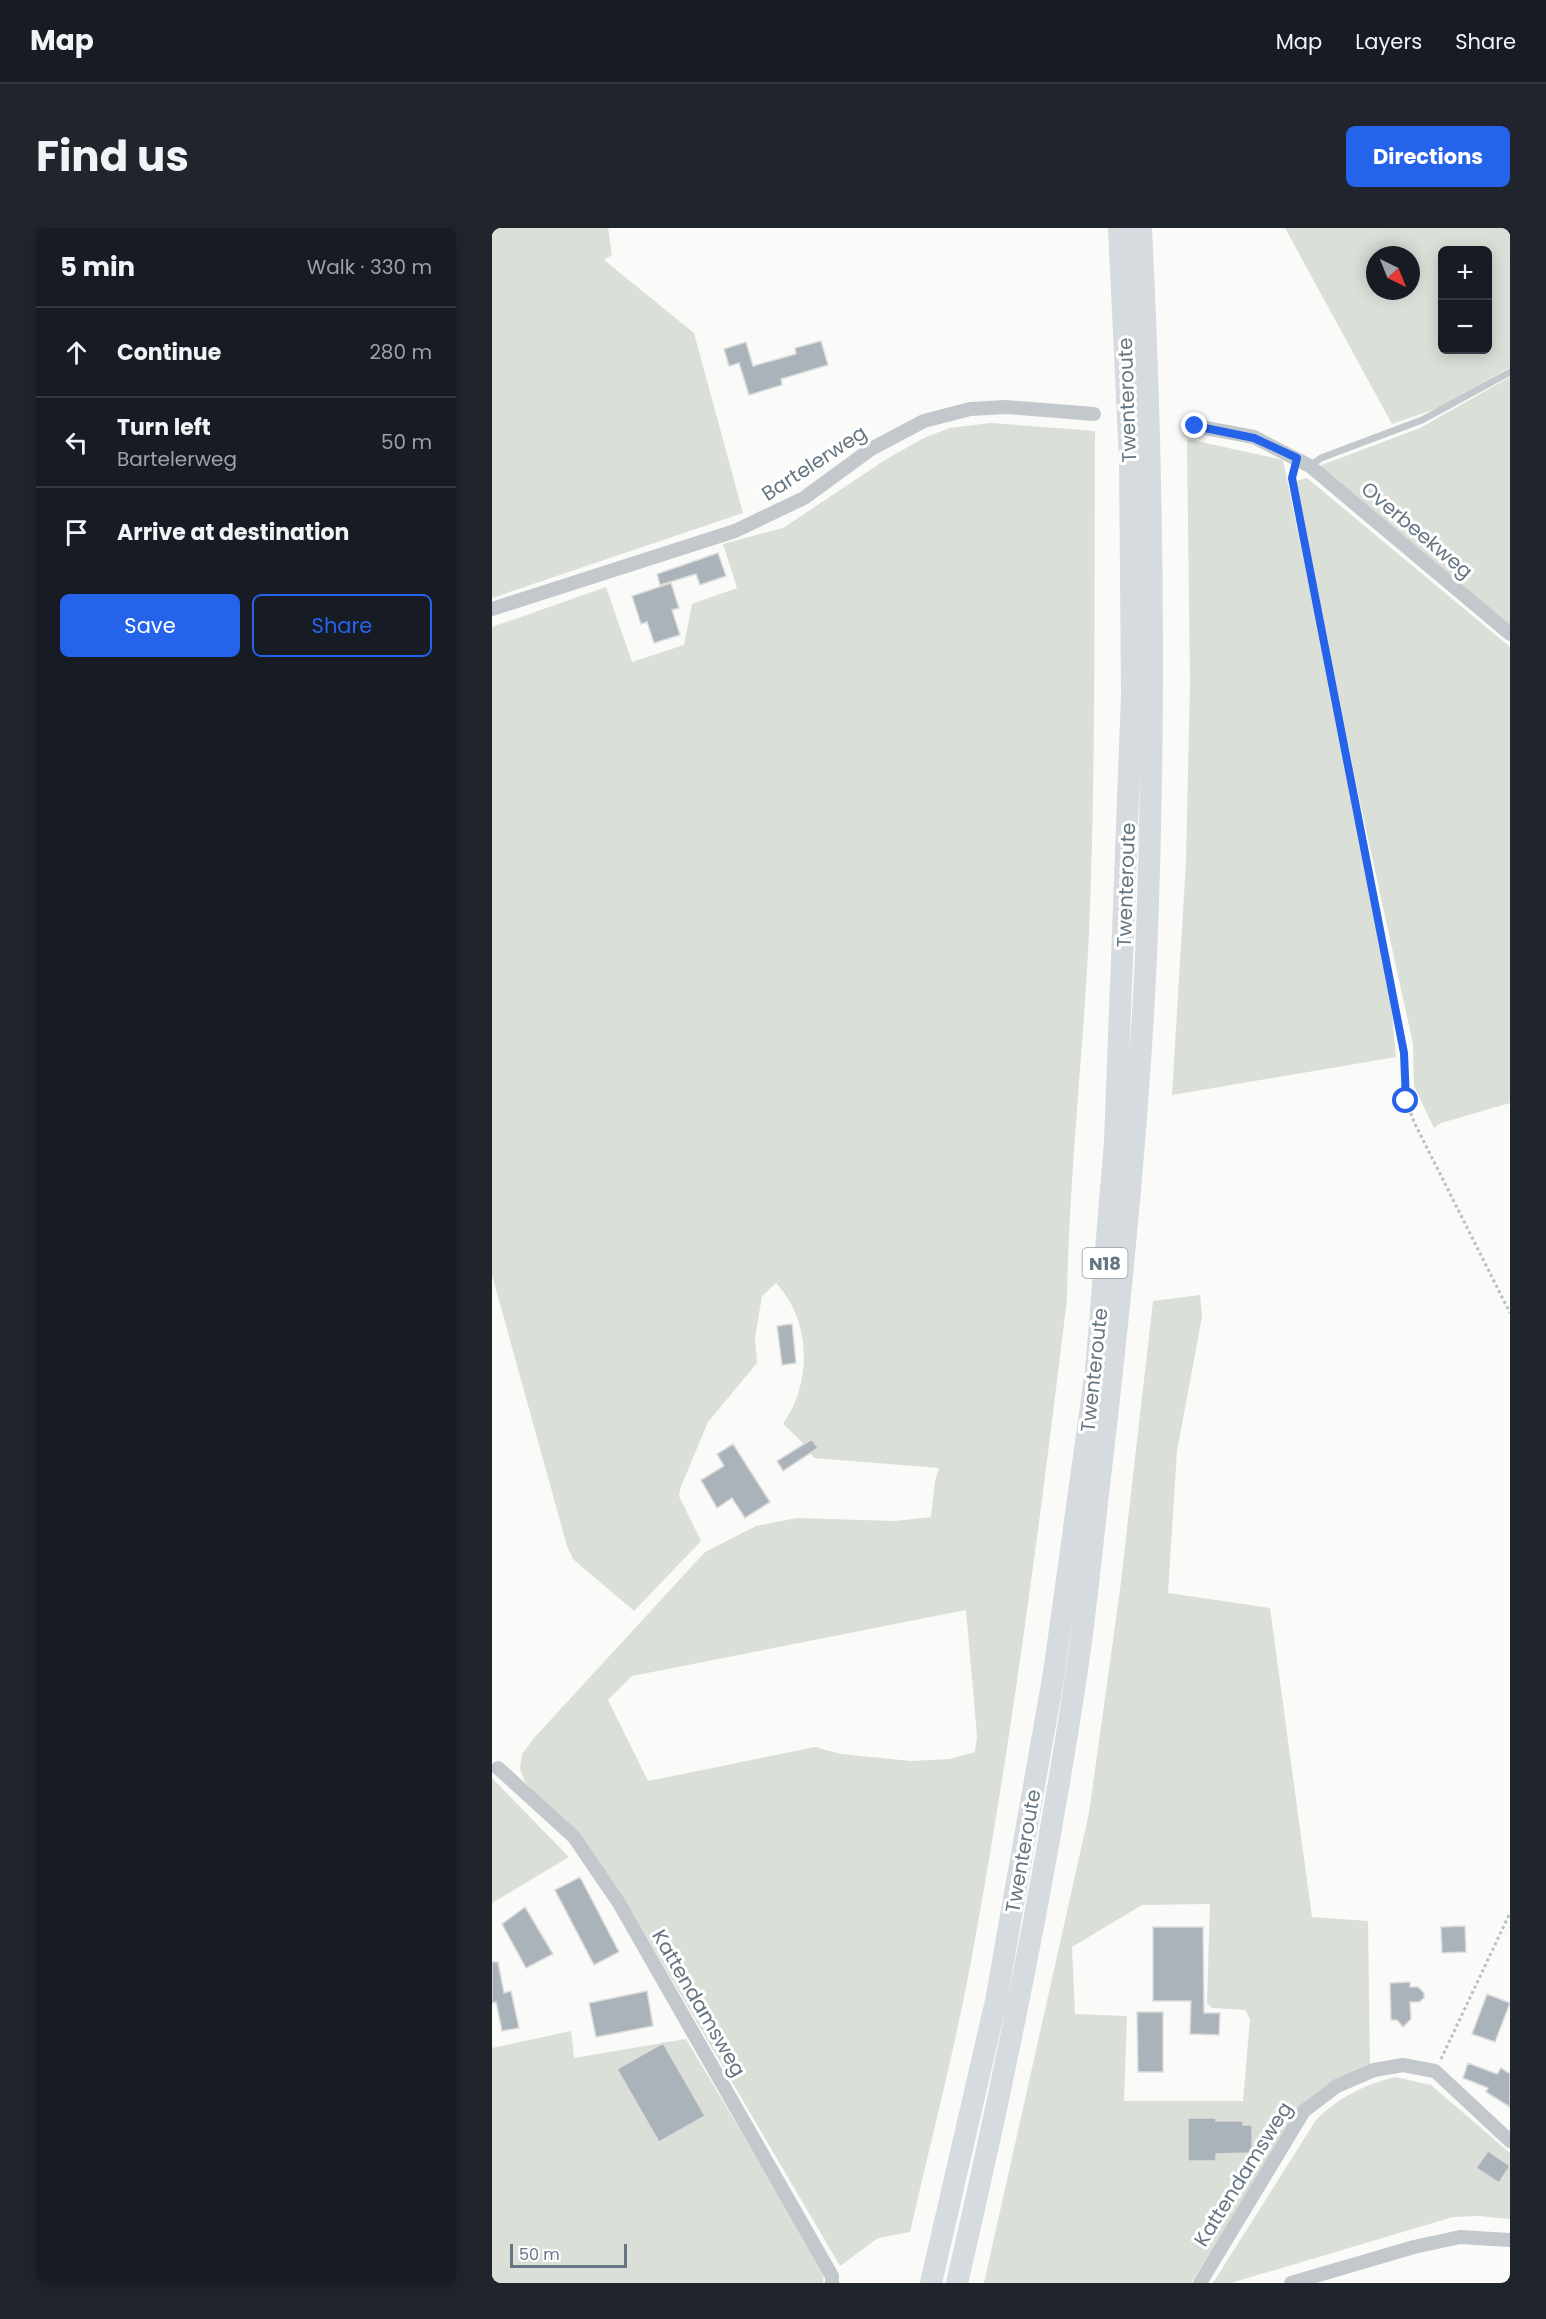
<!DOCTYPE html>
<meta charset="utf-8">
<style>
:root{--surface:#171b24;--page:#20242c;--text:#f1f3f6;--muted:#9ea1a6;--line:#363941;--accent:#2563eb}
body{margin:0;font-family:Poppins,sans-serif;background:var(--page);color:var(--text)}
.controls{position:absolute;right:18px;top:18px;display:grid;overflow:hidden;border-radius:9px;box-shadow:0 3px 15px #0003}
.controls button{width:54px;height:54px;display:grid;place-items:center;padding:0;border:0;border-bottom:2px solid var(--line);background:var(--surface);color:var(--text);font:30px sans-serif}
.compass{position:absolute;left:874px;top:18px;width:54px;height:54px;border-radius:50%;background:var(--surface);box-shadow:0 3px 15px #0003;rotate:137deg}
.scale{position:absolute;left:18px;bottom:15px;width:117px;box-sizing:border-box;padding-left:6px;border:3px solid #657683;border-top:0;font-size:16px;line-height:21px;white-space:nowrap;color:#657683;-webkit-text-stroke:4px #fff;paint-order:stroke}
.stop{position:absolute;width:18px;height:18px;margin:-14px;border:4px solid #2563eb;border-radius:50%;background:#fff}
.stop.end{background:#2563eb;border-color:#fff;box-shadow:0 2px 6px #0008}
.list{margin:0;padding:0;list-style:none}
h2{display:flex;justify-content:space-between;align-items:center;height:78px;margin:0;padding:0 24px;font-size:26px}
h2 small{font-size:20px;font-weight:400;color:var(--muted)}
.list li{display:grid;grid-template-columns:39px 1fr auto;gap:18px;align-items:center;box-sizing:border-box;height:90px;padding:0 24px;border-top:2px solid var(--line)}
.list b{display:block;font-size:22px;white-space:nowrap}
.list p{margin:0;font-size:20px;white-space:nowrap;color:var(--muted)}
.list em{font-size:20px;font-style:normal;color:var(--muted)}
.actions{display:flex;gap:12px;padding:18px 24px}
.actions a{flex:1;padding:14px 0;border:2px solid var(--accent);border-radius:9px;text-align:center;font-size:21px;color:var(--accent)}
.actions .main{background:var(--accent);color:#fff}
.icon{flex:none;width:33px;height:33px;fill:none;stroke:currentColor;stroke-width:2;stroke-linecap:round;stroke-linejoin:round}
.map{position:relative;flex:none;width:1018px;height:2055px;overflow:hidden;border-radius:9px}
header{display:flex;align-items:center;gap:36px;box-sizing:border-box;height:84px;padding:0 30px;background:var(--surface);border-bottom:2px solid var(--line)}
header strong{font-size:28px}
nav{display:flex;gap:33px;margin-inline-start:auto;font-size:21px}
.intro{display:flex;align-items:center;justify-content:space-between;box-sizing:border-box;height:144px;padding:0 36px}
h1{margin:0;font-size:42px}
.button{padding:15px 27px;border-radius:9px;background:var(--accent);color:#fff;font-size:21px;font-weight:700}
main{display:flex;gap:36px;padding:0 36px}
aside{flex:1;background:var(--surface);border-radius:9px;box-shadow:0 3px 15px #0003}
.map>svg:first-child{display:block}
.green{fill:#dadfd7;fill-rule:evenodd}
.building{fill:#aab3b9;stroke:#dcdcda;stroke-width:1.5}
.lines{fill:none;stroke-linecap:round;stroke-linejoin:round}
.path{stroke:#bbbfc2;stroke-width:3;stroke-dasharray:3 3;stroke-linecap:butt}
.service{stroke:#c3c8cc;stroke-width:7}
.minor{stroke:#c3c8cc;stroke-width:14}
.trunk{stroke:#d6dbdf;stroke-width:22}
.route{stroke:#2563eb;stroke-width:8}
.labels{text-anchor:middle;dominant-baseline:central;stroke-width:6;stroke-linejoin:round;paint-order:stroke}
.shield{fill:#fff;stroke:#939fa8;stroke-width:1.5}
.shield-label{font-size:18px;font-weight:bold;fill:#657683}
.street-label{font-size:20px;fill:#657683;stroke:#fff}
</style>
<header>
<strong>Map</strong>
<nav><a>Map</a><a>Layers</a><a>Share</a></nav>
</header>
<div class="intro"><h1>Find us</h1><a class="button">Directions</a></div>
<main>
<aside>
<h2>5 min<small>Walk · 330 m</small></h2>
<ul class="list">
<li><svg class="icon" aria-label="ahead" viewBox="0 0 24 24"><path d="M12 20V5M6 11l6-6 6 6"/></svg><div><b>Continue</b></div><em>280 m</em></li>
<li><svg class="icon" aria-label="left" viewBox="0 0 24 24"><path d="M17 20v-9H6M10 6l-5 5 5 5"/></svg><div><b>Turn left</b><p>Bartelerweg</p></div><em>50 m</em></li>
<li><svg class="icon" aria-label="arrive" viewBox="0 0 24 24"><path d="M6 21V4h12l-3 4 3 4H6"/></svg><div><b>Arrive at destination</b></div></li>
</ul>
<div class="actions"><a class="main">Save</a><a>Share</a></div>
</aside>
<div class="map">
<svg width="1018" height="2055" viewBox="0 0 1018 2055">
<rect width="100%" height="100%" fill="#fafaf8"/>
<path class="green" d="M 0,0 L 116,0 L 120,27 L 112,32 L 202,105 L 251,285 L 0,370 Z
M 793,0 L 1018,0 L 1018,139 L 946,180 L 900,196 ZM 951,22 L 996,22 L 996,122 L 951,122 ZM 883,27 L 919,27 L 919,63 L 883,63 Z
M 1018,149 L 1018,398 L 827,238 L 928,200 Z
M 499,195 L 603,203 C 602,371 604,538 597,706 C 591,827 577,949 575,1071 C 548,1295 519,1518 478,1739 C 461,1828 438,1916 418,2004 L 386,2010 L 348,2038 L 132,1670 L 69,1593 L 33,1554 L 28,1541 L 30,1526 L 42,1510 L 213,1324 L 264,1298 L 305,1290 L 403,1293 L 439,1289 L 443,1253 L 447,1240 L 322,1230 L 308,1212 L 291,1196 C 320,1154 320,1094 284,1055 L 270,1068 L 263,1110 L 265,1135 L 216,1194 L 188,1261 L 187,1268 L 209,1313 L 142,1383 L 81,1331 L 75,1318 L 0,1047 L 0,399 L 114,359 L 140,434 L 192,417 L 200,376 L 245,360 L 231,316 L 291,300 L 393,232 L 432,210 L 457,200 ZM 474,1382 L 485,1508 L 483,1524 L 458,1531 L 419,1533 L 349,1526 L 323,1519 L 156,1553 L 116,1472 L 140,1448 Z
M 695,211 L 791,232 L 896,740 L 904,829 L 680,867 L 694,634 L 698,456 Z
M 815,250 L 1018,419 L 1018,875 L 949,895 L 942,900 L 922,858 L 921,816 L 866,565 L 804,253 Z
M 708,1067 L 710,1089 L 685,1223 L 676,1365 L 778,1380 L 820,1689 L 876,1693 L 878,1839 L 842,1857 L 768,1945 L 699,2055 L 492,2055 L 597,1585 L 628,1362 L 661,1073 ZM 718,1676 L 715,1775 L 720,1780 L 753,1782 L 758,1791 L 751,1873 L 632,1873 L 635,1788 L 583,1786 L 580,1719 L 650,1677 Z
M 0,1550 L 77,1629 L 0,1675 Z
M 79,1803 L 82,1830 L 194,1811 L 332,2043 L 331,2055 L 0,2055 L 0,1820 Z
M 903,1849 L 939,1857 L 1018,1925 L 1018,1991 L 987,1988 L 961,1989 L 739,2055 L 721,2055 L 824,1892 C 847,1869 872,1857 903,1849 Z"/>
<path class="building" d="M 329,113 L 336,137 L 289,151 L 290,157 L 257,167 L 247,135 L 237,138 L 232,121 L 254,114 L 261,138 L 304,126 L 303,120 Z
M 226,325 L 234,348 L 208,357 L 204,346 L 168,357 L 165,346 Z
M 179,355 L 187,380 L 180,382 L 188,407 L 162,415 L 155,394 L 149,396 L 140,368 Z
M 300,1096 L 304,1135 L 290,1137 L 285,1098 Z
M 320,1211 L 326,1220 L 291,1243 L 285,1233 Z
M 241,1216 L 278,1274 L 253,1290 L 240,1270 L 225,1280 L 209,1252 L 232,1238 L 225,1226 Z
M 88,1649 L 127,1724 L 102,1737 L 63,1662 Z
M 33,1679 L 61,1726 L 34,1740 L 10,1696 Z
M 973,1698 L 974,1724 L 950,1725 L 949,1699 Z
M 661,1699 L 711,1699 L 712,1785 L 728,1785 L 727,1807 L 698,1806 L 699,1773 L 661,1773 Z
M 0,1734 L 6,1734 L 12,1765 L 19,1763 L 27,1800 L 10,1803 L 4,1774 L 0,1775 Z
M 918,1754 L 918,1759 L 926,1759 L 932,1765 L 932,1770 L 927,1774 L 918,1774 L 919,1791 L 911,1799 L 905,1792 L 899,1792 L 898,1755 Z
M 155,1763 L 161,1798 L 104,1809 L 97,1775 Z
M 995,1766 L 1018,1775 L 1003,1814 L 980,1806 Z
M 645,1784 L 671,1784 L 671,1844 L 646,1844 Z
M 171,1815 L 213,1888 L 167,1914 L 125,1841 Z
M 976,1835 L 1005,1846 L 1009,1840 L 1018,1846 L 1018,1879 L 994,1864 L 996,1860 L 971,1850 Z
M 696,1890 L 724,1890 L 724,1893 L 751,1893 L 751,1897 L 760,1897 L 760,1925 L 724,1926 L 724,1933 L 696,1933 Z
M 996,1923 L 1018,1938 L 1007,1955 L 984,1940 Z"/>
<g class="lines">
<path class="path" d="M 802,243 L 800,250 L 912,825 L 914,873 L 922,894 L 1018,1085
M 949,1831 L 1018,1685"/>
<path class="service" d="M 818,238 L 829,230 L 930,192 L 1018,144"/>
<path class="minor" d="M 703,198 L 762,209 L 818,238 L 1018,406
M 0,381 L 243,303 L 312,270 L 379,221 L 432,193 L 478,181 L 514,179 L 602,186
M 6,1540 L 82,1609 L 127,1675 L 340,2048 L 340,2055
M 708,2055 L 812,1883 L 845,1858 L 882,1842 L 911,1837 L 943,1843 L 1018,1913
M 799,2055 L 922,2019 L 968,2009 L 1018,2012"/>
<path class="trunk" d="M 439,2055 L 504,1773 L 562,1445 L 604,1142 L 623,914 L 640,467 L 638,231 L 627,0
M 465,2055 C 512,1853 554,1648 585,1442 C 594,1381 600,1318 607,1257 C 628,1081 646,905 654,728 C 664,485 661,243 649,0"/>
</g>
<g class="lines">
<path class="route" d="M 703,198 L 762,210 L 805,230 L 800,250 L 912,825 L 914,873"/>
</g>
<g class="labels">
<rect class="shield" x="590.5" y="1020" width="45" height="30" rx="4.5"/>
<g class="shield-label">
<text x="613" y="1035">N18</text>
</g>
<g class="street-label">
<text transform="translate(635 172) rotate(-92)">Twenteroute</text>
<text transform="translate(322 235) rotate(-33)">Bartelerweg</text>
<text transform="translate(925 302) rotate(40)">Overbeekweg</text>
<text transform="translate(634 657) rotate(-88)">Twenteroute</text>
<text transform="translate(602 1142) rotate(-84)">Twenteroute</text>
<text transform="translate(531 1623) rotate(-80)">Twenteroute</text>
<text transform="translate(207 1775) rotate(60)">Kattendamsweg</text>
<text transform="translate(751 1946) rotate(-58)">Kattendamsweg</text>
</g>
</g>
</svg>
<div class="controls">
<button>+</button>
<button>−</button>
</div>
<svg class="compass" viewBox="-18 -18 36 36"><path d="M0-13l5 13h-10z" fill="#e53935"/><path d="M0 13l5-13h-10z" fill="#9ea1a6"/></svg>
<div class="scale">50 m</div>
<div class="stop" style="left:914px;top:873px"></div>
<div class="stop end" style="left:703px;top:198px"></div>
</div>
</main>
